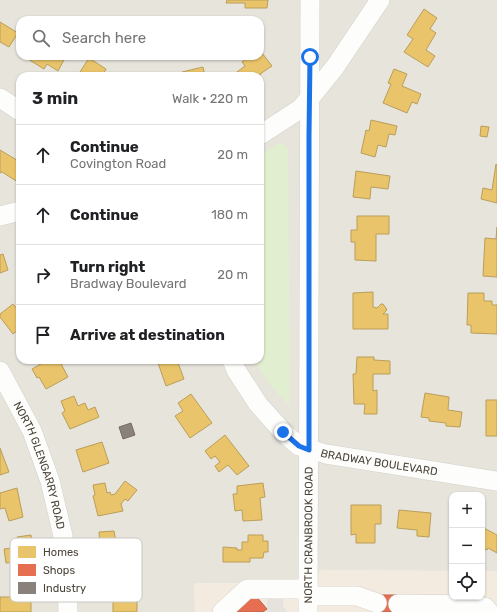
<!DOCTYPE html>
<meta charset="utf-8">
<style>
:root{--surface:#fff;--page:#f2f2f2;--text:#202124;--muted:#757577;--line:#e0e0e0}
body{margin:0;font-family:Rubik,sans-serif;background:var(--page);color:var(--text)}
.controls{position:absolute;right:12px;bottom:12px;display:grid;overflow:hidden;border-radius:8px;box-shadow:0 1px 3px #0004}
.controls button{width:36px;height:36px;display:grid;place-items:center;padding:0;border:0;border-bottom:1px solid var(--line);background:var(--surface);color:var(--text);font:20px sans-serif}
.stop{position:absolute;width:12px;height:12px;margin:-9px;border:3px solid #1a73e8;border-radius:50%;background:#fff}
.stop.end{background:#1a73e8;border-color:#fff;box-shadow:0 1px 4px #0008}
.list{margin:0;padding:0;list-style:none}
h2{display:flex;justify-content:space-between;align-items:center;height:52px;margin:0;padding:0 16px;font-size:17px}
h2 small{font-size:13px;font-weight:400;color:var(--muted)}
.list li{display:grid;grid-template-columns:26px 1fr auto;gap:12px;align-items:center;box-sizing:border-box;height:60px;padding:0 16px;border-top:1px solid var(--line)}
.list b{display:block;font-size:15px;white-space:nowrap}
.list p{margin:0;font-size:13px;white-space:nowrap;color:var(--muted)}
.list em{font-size:13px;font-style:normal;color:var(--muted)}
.icon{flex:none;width:22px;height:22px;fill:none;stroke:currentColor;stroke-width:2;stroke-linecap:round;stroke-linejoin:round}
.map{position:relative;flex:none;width:497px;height:612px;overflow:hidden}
.search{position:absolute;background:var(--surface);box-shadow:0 1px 3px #0004;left:16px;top:16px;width:248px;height:44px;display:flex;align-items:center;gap:10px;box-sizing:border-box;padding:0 14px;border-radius:12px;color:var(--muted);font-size:15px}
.panel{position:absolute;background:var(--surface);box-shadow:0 1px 3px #0004;left:16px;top:72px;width:248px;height:292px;border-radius:12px}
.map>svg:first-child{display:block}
.residential{fill:#e7e4dc;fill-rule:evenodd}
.commercial{fill:#f3ebdf}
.green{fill:#e1eecf}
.parking{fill:#e6e3df}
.homes{fill:#e9c46a;stroke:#ba9e5b}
.shops{fill:#e76f51;stroke:#b8624a}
.industry{fill:#8a817c;stroke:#776f68}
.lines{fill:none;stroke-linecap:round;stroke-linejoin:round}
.minor-casing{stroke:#d2d0cb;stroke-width:20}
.minor{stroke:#fdfdfc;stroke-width:19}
.route{stroke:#1a73e8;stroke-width:5}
.labels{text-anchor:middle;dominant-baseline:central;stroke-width:4;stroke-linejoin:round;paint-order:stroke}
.street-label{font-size:11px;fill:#4b4439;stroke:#fff}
.key{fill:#fff;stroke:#c9c7c4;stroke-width:1}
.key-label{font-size:11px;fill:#4b4439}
</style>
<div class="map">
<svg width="497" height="612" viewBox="0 0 497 612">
<rect width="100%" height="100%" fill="#f4f2ee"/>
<path class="residential" d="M 0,0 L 497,0 L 497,571 L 482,571 L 482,495 L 452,495 L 452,571 L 321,570 L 303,584 L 194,583 L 195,612 L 0,612 ZM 20,20 L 260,20 L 260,56 L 20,56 ZM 20,76 L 260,76 L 260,360 L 20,360 Z"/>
<path class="commercial" d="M 321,570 L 452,571 L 452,597 L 482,597 L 482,571 L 497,571 L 497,612 L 195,612 L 194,583 L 303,584 Z"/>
<path class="green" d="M 281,143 L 287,147 L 288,151 L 290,406 C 276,393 263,378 255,360 L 260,360 L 260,155 L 277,144 Z"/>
<path class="parking" d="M 283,595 L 283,607 L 286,609 L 286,612 L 267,612 L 267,596 Z"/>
<path class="homes" d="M 227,0 L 268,0 L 267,8 L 245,8 L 245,3 L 226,3 Z
M 424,9 L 437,18 L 430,29 L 436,33 L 426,50 L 435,56 L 428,67 L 404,52 L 413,39 L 407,35 Z
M 0,22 L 18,33 L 9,47 L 0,42 Z
M 262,53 L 272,66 L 260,74 L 261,75 L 233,76 L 233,75 L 245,66 L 242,62 L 250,56 L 260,56 Z
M 23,56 L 61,56 L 65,58 L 58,71 L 47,64 L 44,69 Z
M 89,58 L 106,69 L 102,76 L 83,76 L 84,74 L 80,72 Z
M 203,67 L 205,76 L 183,76 L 182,72 Z
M 394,69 L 407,74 L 402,86 L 421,94 L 417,104 L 412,102 L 407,113 L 383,103 L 391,84 L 388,83 Z
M 371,120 L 397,126 L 395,135 L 389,134 L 386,147 L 378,145 L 375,157 L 361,153 L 366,130 L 369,131 Z
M 481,126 L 489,127 L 487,137 L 480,136 Z
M 0,150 L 20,162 L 20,178 L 18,182 L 2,172 L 0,173 Z
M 496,164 L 497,165 L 497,203 L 481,199 L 483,188 L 492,190 Z
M 356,171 L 390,176 L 388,189 L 371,187 L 370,199 L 353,197 Z
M 357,216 L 389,216 L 389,234 L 376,234 L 376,261 L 355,260 L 355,242 L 351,242 L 351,230 L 357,230 Z
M 497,227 L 497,277 L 483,276 L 485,238 L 496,239 Z
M 3,254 L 8,270 L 0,273 L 0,255 Z
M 373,292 L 373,307 L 377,308 L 381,304 L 383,304 L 386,308 L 387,310 L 383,314 L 388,314 L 388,329 L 353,329 L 353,293 Z
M 468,293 L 484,293 L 484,301 L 492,301 L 492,305 L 497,305 L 497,334 L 471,333 L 471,325 L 467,325 Z
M 13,304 L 19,311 L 20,310 L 20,328 L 13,334 L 0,317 L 0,314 Z
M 357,357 L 374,357 L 374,360 L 390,361 L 390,374 L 373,374 L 373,391 L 377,390 L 377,414 L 364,414 L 365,404 L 354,404 L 353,374 L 356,374 Z
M 48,360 L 59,360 L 68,377 L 46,389 L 39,377 L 37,378 L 32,369 Z
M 157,360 L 177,360 L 184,379 L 166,386 Z
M 425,393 L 449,397 L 448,410 L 462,412 L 460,427 L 446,426 L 446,423 L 429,421 L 429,418 L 421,417 Z
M 191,394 L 212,423 L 190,438 L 175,416 L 183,411 L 178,403 Z
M 74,396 L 78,406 L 85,403 L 88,410 L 95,407 L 99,417 L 70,429 L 62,413 L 65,411 L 61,401 Z
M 486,400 L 497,400 L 497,436 L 486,436 Z
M 225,435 L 249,466 L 237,475 L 228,465 L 219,472 L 215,466 L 220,462 L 215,456 L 211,459 L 205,451 Z
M 102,442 L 109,463 L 83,472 L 76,450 Z
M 0,448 L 9,472 L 0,475 Z
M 125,481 L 137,490 L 128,501 L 125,499 L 121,504 L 123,511 L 98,516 L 93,496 L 95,495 L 93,485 L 105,483 L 107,493 L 110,492 L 111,495 L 115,494 Z
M 263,483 L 265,497 L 260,498 L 262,520 L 243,521 L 242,510 L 235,511 L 233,494 L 237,494 L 237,486 Z
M 17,488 L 23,517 L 9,521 L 5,508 L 0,509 L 0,493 Z
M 351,505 L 381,505 L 381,524 L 375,524 L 375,543 L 356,543 L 356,534 L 351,535 Z
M 399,510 L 431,513 L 429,537 L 417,536 L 417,530 L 397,528 Z
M 482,527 L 497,535 L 497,553 L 488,548 L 487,550 L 482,547 Z
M 114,531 L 116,542 L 126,541 L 129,560 L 106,563 L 104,545 L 100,546 L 99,532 Z
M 31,535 L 35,564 L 17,567 L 16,562 L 6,563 L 4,549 L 18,547 L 17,537 Z
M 248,535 L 263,535 L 263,541 L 268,541 L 268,552 L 264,552 L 263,558 L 250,558 L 250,562 L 223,562 L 223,547 L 237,548 L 237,550 L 242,550 L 242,542 L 248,542 Z
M 113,582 L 137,582 L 137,612 L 113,612 Z
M 16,585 L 31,585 L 31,612 L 0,612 L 0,597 L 16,597 Z"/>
<path class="shops" d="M 255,595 L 267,609 L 263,612 L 236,612 Z
M 377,595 L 398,595 L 397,612 L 377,612 Z"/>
<path class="industry" d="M 131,423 L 135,435 L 123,439 L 119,427 Z"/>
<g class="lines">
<defs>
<g id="minor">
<path d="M 0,98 L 20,111"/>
<path d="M 260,135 L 300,109 L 310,98 L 335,67 L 380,0"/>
<path d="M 0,216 L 20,211"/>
<path id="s1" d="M 232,360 L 236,370 L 258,404 L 283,432 L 299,446 L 326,454 L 497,481"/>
<path id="s2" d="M 0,371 L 32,431 L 50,481 L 63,536 L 67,571 L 68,612"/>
<path d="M 309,596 L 357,596 L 377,603"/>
<path d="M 398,604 L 475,605 L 485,607 L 489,612"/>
<path d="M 222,612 L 247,589 L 309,589"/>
<path id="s3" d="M 308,612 L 310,0"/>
</g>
</defs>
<use href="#minor" class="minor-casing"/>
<use href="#minor" class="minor"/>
</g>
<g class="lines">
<path class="route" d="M 283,432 L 299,446 L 309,450 L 309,135 L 310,57"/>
</g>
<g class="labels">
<g class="street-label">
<text stroke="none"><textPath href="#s1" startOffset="192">BRADWAY BOULEVARD</textPath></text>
<text stroke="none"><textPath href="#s2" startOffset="103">NORTH GLENGARRY ROAD</textPath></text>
<text stroke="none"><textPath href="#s3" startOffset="77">NORTH CRANBROOK ROAD</textPath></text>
</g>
</g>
<rect x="10" y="538" width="132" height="64" rx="6" class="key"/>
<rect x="18" y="546" width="18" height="12" fill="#e9c46a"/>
<rect x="18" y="564" width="18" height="12" fill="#e76f51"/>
<rect x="18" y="582" width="18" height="12" fill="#8a817c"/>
<g class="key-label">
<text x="43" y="556">Homes</text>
<text x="43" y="574">Shops</text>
<text x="43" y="592">Industry</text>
</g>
</svg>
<div class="controls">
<button>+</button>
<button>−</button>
<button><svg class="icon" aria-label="locate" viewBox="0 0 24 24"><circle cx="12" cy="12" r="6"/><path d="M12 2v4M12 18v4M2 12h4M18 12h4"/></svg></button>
</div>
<div class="stop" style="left:310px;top:57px"></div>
<div class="stop end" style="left:283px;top:432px"></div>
<div class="search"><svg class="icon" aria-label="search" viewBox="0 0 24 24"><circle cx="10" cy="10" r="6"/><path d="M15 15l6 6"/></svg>Search here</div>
<section class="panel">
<h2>3 min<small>Walk · 220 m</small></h2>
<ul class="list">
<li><svg class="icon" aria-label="ahead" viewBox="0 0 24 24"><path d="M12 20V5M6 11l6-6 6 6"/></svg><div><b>Continue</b><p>Covington Road</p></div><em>20 m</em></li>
<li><svg class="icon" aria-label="ahead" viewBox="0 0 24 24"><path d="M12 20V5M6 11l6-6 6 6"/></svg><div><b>Continue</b></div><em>180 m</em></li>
<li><svg class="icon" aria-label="right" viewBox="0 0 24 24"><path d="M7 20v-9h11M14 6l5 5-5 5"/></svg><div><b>Turn right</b><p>Bradway Boulevard</p></div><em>20 m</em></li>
<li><svg class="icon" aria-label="arrive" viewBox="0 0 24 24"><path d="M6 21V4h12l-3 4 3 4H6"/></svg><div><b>Arrive at destination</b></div></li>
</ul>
</section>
</div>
